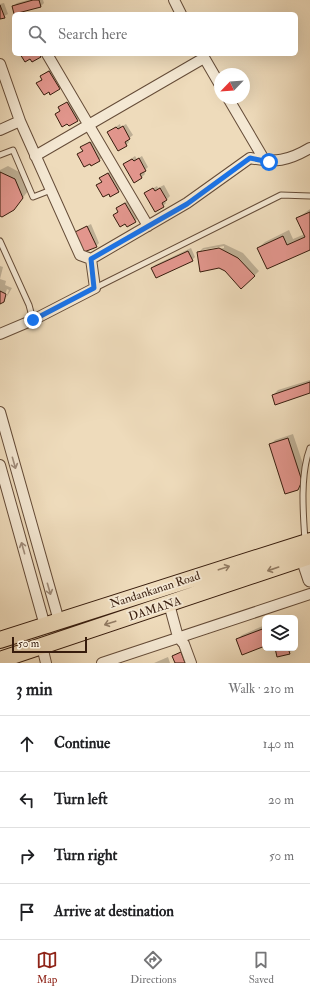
<!DOCTYPE html>
<meta charset="utf-8">
<style>
:root{--surface:#fff;--page:#f6f6f6;--text:#202124;--muted:#757577;--line:#e0e0e0;--accent:#8f2418}
body{margin:0;font-family:"IM FELL Double Pica",serif;background:var(--page);color:var(--text)}
.controls{position:absolute;right:12px;bottom:12px;display:grid;overflow:hidden;border-radius:6px;box-shadow:0 4px 16px #0002}
.controls button{width:36px;height:36px;display:grid;place-items:center;padding:0;border:0;border-bottom:1px solid var(--line);background:var(--surface);color:var(--text);font:20px sans-serif}
.compass{position:absolute;left:214px;top:68px;width:36px;height:36px;border-radius:50%;background:var(--surface);box-shadow:0 4px 16px #0002;rotate:245deg}
.scale{position:absolute;left:12px;bottom:10px;width:75px;box-sizing:border-box;padding-left:4px;border:2px solid #371c0d;border-top:0;font-size:11px;line-height:14px;white-space:nowrap;color:#371c0d;-webkit-text-stroke:3px #f4e8d3;paint-order:stroke}
.stop{position:absolute;width:12px;height:12px;margin:-9px;border:3px solid #1a73e8;border-radius:50%;background:#fff}
.stop.end{background:#1a73e8;border-color:#fff;box-shadow:0 1px 4px #0008}
.list{margin:0;padding:0;list-style:none}
h2{display:flex;justify-content:space-between;align-items:center;height:52px;margin:0;padding:0 16px;font-size:17px}
h2 small{font-size:13px;font-weight:400;color:var(--muted)}
.list li{display:grid;grid-template-columns:26px 1fr auto;gap:12px;align-items:center;box-sizing:border-box;height:56px;padding:0 16px;border-top:1px solid var(--line)}
.list b{display:block;font-size:15px;white-space:nowrap}
.list em{font-size:13px;font-style:normal;color:var(--muted)}
.icon{flex:none;width:22px;height:22px;fill:none;stroke:currentColor;stroke-width:2;stroke-linecap:round;stroke-linejoin:round}
.map{position:relative;flex:none;width:310px;height:663px;overflow:hidden}
.search{position:absolute;background:var(--surface);box-shadow:0 4px 16px #0002;left:12px;right:12px;top:12px;height:44px;display:flex;align-items:center;gap:10px;box-sizing:border-box;padding:0 14px;border-radius:6px;color:var(--muted);font-size:15px}
.sheet{height:276px;background:var(--surface)}
nav{display:flex;justify-content:space-around;align-items:center;box-sizing:border-box;height:56px;border-top:1px solid var(--line);background:var(--surface);font-size:11px;color:var(--muted)}
nav a{display:grid;justify-items:center;gap:2px}
nav .on{color:var(--accent)}
.map>svg:first-child{display:block}
.shadow{fill:#0003;fill-rule:evenodd}
.building{fill:#e2968d;stroke:#371c0d}
.lines{fill:none;stroke-linecap:round;stroke-linejoin:round}
.service-casing{stroke:#654c38;stroke-width:7}
.minor-casing{stroke:#654c38;stroke-width:12}
.tertiary-casing{stroke:#654c38;stroke-width:15}
.primary-casing{stroke:#371c0d;stroke-width:18}
.service{stroke:#f4e8d3;stroke-width:5}
.minor{stroke:#f4e8d3;stroke-width:10}
.tertiary{stroke:#f4e8d3;stroke-width:13}
.primary{stroke:#eedbbb;stroke-width:16}
.oneway{stroke:#9f8c7a}
.oneway2{stroke:#927c64}
.route{stroke:#1a73e8;stroke-width:5}
.labels{text-anchor:middle;dominant-baseline:central;stroke-width:3.5;stroke-linejoin:round;paint-order:stroke}
.street-label{font-size:12px;fill:#371c0d;stroke:#f4e8d3}
</style>
<div class="map">
<svg width="310" height="663" viewBox="0 0 310 663">
<rect width="100%" height="100%" fill="#eedbbb"/>
<filter id="stains"><feTurbulence type="fractalNoise" baseFrequency=".005" numOctaves="4"/><feColorMatrix values="0 0 0 0 .2 0 0 0 0 .09 0 0 0 0 .02 0 0 0 .5 -.17"/></filter>
<radialGradient id="worn" r=".72"><stop offset=".6" stop-color="#630" stop-opacity="0"/><stop offset="1" stop-color="#630" stop-opacity=".3"/></radialGradient>
<path class="shadow" d="M 28,0 L 43,0 L 44,3 L 41,6 L 15,13 L 13,6 L 17,3 Z
M 4,3 L 8,14 L 0,18 L 0,4 Z
M 52,68 L 62,86 L 59,89 L 37,83 L 42,79 L 41,76 Z
M 70,100 L 80,117 L 77,120 L 56,114 L 61,110 L 59,108 Z
M 120,124 L 121,127 L 126,124 L 133,135 L 128,139 L 129,142 L 126,145 L 108,132 Z
M 93,140 L 103,157 L 92,165 L 82,148 Z
M 135,156 L 137,159 L 142,156 L 148,167 L 144,171 L 145,174 L 142,177 L 134,181 L 124,164 Z
M 8,166 L 21,173 L 28,191 L 14,209 L 0,215 L 0,170 Z
M 112,170 L 122,188 L 111,195 L 97,185 L 102,181 L 100,178 Z
M 164,185 L 170,196 L 165,201 L 166,203 L 163,206 L 145,193 L 157,186 L 158,188 Z
M 128,200 L 138,218 L 135,221 L 114,215 L 119,211 L 117,208 Z
M 310,209 L 310,249 L 258,248 L 265,242 L 289,230 L 293,239 L 305,234 L 298,218 Z
M 91,224 L 99,243 L 96,246 L 76,232 Z
M 224,244 L 243,253 L 259,271 L 254,276 L 226,270 L 198,253 L 203,248 ZM 224,246 L 224,248 L 202,252 L 202,250 Z
M 191,248 L 195,257 L 192,260 L 152,268 L 155,265 Z
M 0,266 L 3,267 L 0,279 L 6,281 L 5,285 L 12,288 L 6,298 L 9,290 L 7,289 L 4,298 L 6,298 L 0,302 Z
M 310,380 L 310,392 L 273,395 L 278,390 Z
M 293,434 L 307,476 L 297,489 L 270,445 L 275,440 Z
M 265,625 L 265,645 L 237,640 L 242,635 Z
M 276,648 L 292,648 L 292,650 L 289,653 Z
M 185,650 L 189,663 L 176,663 L 173,656 Z
M 168,657 L 170,663 L 154,663 Z"/>
<path class="building" d="M 33,0 L 39,0 L 41,7 L 14,14 L 12,6 Z
M 0,5 L 5,18 L 0,19 Z
M 20,54 L 39,54 L 41,57 L 32,62 L 30,59 L 25,62 Z
M 49,71 L 60,89 L 50,95 L 49,92 L 44,95 L 36,83 L 42,80 L 40,76 Z
M 67,102 L 78,121 L 69,126 L 67,124 L 62,127 L 55,114 L 60,111 L 58,107 Z
M 123,126 L 130,139 L 125,142 L 127,146 L 118,151 L 107,132 L 116,127 L 118,129 Z
M 90,142 L 100,161 L 91,166 L 90,164 L 84,167 L 77,154 L 83,151 L 80,147 Z
M 139,158 L 146,171 L 140,174 L 142,178 L 134,183 L 123,164 L 132,159 L 134,161 Z
M 0,172 L 15,179 L 23,198 L 14,210 L 2,217 L 0,216 Z
M 108,173 L 119,192 L 110,197 L 109,194 L 103,197 L 96,185 L 102,182 L 99,178 Z
M 153,188 L 155,191 L 160,188 L 167,200 L 162,203 L 164,207 L 155,212 L 144,193 Z
M 125,203 L 136,222 L 127,227 L 125,224 L 120,227 L 113,215 L 118,212 L 116,208 Z
M 310,212 L 310,250 L 267,269 L 257,248 L 283,236 L 287,245 L 305,237 L 296,218 Z
M 87,226 L 97,247 L 84,252 L 75,232 Z
M 219,248 L 238,258 L 255,276 L 241,289 L 225,271 L 219,268 L 200,272 L 197,252 Z
M 188,251 L 193,261 L 156,278 L 151,268 Z
M 0,291 L 6,294 L 4,302 L 0,304 Z
M 310,382 L 310,393 L 275,405 L 272,395 Z
M 288,438 L 302,481 L 298,490 L 285,494 L 269,444 Z
M 265,628 L 265,646 L 242,655 L 236,639 Z
M 275,648 L 288,648 L 290,654 L 277,657 Z
M 181,652 L 185,663 L 175,663 L 172,656 Z"/>
<g class="lines">
<defs>
<path id="service" d="M 0,155 L 13,150 L 33,197 L 51,190
M 0,241 L 29,305 L 33,320
M 95,288 L 281,195 L 310,196
M 305,540 C 303,513 300,474 310,448"/>
<path id="minor" d="M 174,0 L 181,14
M 47,54 L 148,226
M 202,54 L 220,85
M 0,64 L 20,121 L 0,130
M 228,98 L 265,161
M 20,121 L 80,255 L 91,259
M 35,156 L 204,58
M 0,334 L 33,320 L 95,288 L 91,259 L 187,203 L 250,158 C 275,163 288,161 310,148
M 0,412 L 59,621
M 0,465 L 45,626
M 169,604 L 178,637 L 184,644 L 191,663
M 42,646 L 46,663
M 102,663 L 310,594"/>
<path id="tertiary" d="M 303,559 L 310,580"/>
<path id="primary" d="M 0,640 L 310,541
M 0,660 L 310,556"/>
</defs>
<use href="#service" class="service-casing"/>
<use href="#minor" class="minor-casing"/>
<use href="#tertiary" class="tertiary-casing"/>
<use href="#primary" class="primary-casing"/>
<use href="#service" class="service"/>
<use href="#minor" class="minor"/>
<use href="#tertiary" class="tertiary"/>
<use href="#primary" class="primary"/>
</g>
<defs><path id="oneway-shaft" d="M-6 0H5M1.5-3L5.5 0L1.5 3" fill="none" stroke-width="1.6" stroke-linecap="round" stroke-linejoin="round"/></defs>
<g class="oneway">
<use href="#oneway-shaft" transform="translate(14 463) rotate(74)"/>
<use href="#oneway-shaft" transform="translate(23 548) rotate(-106)"/>
<use href="#oneway-shaft" transform="translate(49 589) rotate(74)"/>
</g>
<g class="oneway2">
<use href="#oneway-shaft" transform="translate(224 568) rotate(-18)"/>
<use href="#oneway-shaft" transform="translate(273 569) rotate(161)"/>
<use href="#oneway-shaft" transform="translate(110 623) rotate(162)"/>
</g>
<g class="lines">
<path class="route" d="M 33,320 L 94,288 L 91,259 L 187,204 L 250,158 L 269,162"/>
</g>
<g class="labels">
<g class="street-label">
<text transform="translate(155 590) rotate(-18)">Nandankanan Road</text>
<text transform="translate(155 609) rotate(-18)">DAMANA</text>
</g>
</g>
<rect width="100%" height="100%" filter="url(#stains)"/>
<rect width="100%" height="100%" fill="url(#worn)"/>
</svg>
<div class="controls">
<button><svg class="icon" aria-label="layers" viewBox="0 0 24 24"><path d="M12 4l9 5-9 5-9-5zM3 14l9 5 9-5"/></svg></button>
</div>
<svg class="compass" viewBox="-18 -18 36 36"><path d="M0-13l5 13h-10z" fill="#e53935"/><path d="M0 13l5-13h-10z" fill="#757577"/></svg>
<div class="scale">50 m</div>
<div class="stop" style="left:269px;top:162px"></div>
<div class="stop end" style="left:33px;top:320px"></div>
<div class="search"><svg class="icon" aria-label="search" viewBox="0 0 24 24"><circle cx="10" cy="10" r="6"/><path d="M15 15l6 6"/></svg>Search here</div>
</div>
<section class="sheet">
<h2>3 min<small>Walk · 210 m</small></h2>
<ul class="list">
<li><svg class="icon" aria-label="ahead" viewBox="0 0 24 24"><path d="M12 20V5M6 11l6-6 6 6"/></svg><div><b>Continue</b></div><em>140 m</em></li>
<li><svg class="icon" aria-label="left" viewBox="0 0 24 24"><path d="M17 20v-9H6M10 6l-5 5 5 5"/></svg><div><b>Turn left</b></div><em>20 m</em></li>
<li><svg class="icon" aria-label="right" viewBox="0 0 24 24"><path d="M7 20v-9h11M14 6l5 5-5 5"/></svg><div><b>Turn right</b></div><em>50 m</em></li>
<li><svg class="icon" aria-label="arrive" viewBox="0 0 24 24"><path d="M6 21V4h12l-3 4 3 4H6"/></svg><div><b>Arrive at destination</b></div></li>
</ul>
</section>
<nav>
<a class="on"><svg class="icon" aria-label="map" viewBox="0 0 24 24"><path d="M3 6l6-2 6 2 6-2v14l-6 2-6-2-6 2zM9 4v14M15 6v14"/></svg>Map</a>
<a><svg class="icon" aria-label="directions" viewBox="0 0 24 24"><path d="M12 3l9 9-9 9-9-9zM9 14v-3h6M13 9l2 2-2 2"/></svg>Directions</a>
<a><svg class="icon" aria-label="saved" viewBox="0 0 24 24"><path d="M7 4h10v16l-5-4-5 4z"/></svg>Saved</a>
</nav>
